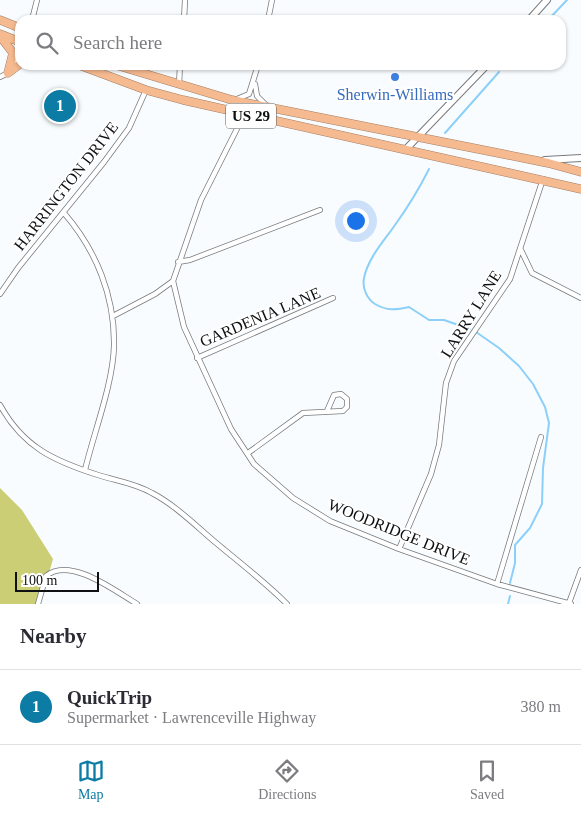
<!DOCTYPE html>
<meta charset="utf-8">
<style>
:root{--surface:#fff;--page:#f7f7f7;--text:#2b2b33;--muted:#7c7c81;--line:#e1e1e2;--accent:#0c7ca5}
body{margin:0;font-family:Georgia,serif;background:var(--page);color:var(--text)}
.scale{position:absolute;left:15px;bottom:12px;width:84px;box-sizing:border-box;padding-left:5px;border:2px solid #0f1012;border-top:0;font-size:14px;line-height:18px;white-space:nowrap;color:#0f1012;-webkit-text-stroke:4px #fff;paint-order:stroke}
.you{position:absolute;left:355px;top:220px;width:18px;height:18px;margin:-12px;border:4px solid #fff;border-radius:50%;background:#1a73e8;box-shadow:0 0 0 8px #1a73e833}
.badge{display:grid;place-items:center;width:32px;height:32px;border-radius:50%;background:var(--accent);color:#fff;font-size:16px;font-weight:700}
.pin{position:absolute;translate:-50% -50%;border:2px solid #fff;box-shadow:0 1px 5px #0006}
.list{margin:0;padding:0;list-style:none}
h2{display:flex;justify-content:space-between;align-items:center;height:65px;margin:0;padding:0 20px;font-size:21px}
h2 small{font-size:16px;font-weight:400;color:var(--muted)}
.list li{display:grid;grid-template-columns:32px 1fr auto;gap:15px;align-items:center;box-sizing:border-box;height:75px;padding:0 20px;border-top:1px solid var(--line)}
.list b{display:block;font-size:19px;white-space:nowrap}
.list p{margin:0;font-size:16px;white-space:nowrap;color:var(--muted)}
.list em{font-size:16px;font-style:normal;color:var(--muted)}
.icon{flex:none;width:28px;height:28px;fill:none;stroke:currentColor;stroke-width:2;stroke-linecap:round;stroke-linejoin:round}
.map{position:relative;flex:none;width:581px;height:604px;overflow:hidden}
.search{position:absolute;background:var(--surface);box-shadow:0 1px 4px #0004;left:15px;right:15px;top:15px;height:55px;display:flex;align-items:center;gap:12px;box-sizing:border-box;padding:0 18px;border-radius:15px;color:var(--muted);font-size:19px}
.sheet{height:140px;background:var(--surface)}
nav{display:flex;justify-content:space-around;align-items:center;box-sizing:border-box;height:70px;border-top:1px solid var(--line);background:var(--surface);font-size:14px;color:var(--muted)}
nav a{display:grid;justify-items:center;gap:2px}
nav .on{color:var(--accent)}
.map>svg:first-child{display:block}
.forest{fill:#cbce75}
.lines{fill:none;stroke-linecap:round;stroke-linejoin:round}
.stream{stroke:#8cd0f9;stroke-width:2}
.street-casing{stroke:#767a7e;stroke-width:6}
.secondary-casing{stroke:#767a7e;stroke-width:8}
.highway-casing{stroke:#a47e64;stroke-width:9}
.street{stroke:#fff;stroke-width:4.5}
.secondary{stroke:#fff;stroke-width:6}
.highway{stroke:#f5ba90;stroke-width:8}
.shop-dot{fill:#3f7fe0;stroke:#fff;stroke-width:2}
.labels{text-anchor:middle;dominant-baseline:central;stroke-width:4;stroke-linejoin:round;paint-order:stroke}
.shield{fill:#fff;stroke:#575859;stroke-width:1}
.shield-label{font-size:15px;font-weight:bold;fill:#0f1012}
.shop-label{font-size:16px;fill:#366cbe;stroke:#fff}
.street-label{font-size:16px;fill:#0f1012;stroke:#fff}
</style>
<div class="map">
<svg width="581" height="604" viewBox="0 0 581 604">
<rect width="100%" height="100%" fill="#f9fcfe"/>
<path class="forest" d="M 0,488 L 22,510 L 53,559 L 40,604 L 0,604 Z"/>
<g class="lines">
<path class="stream" d="M 548,20 L 567,0
M 445,133 L 499,72
M 429,169 C 419,189 408,207 395,225 C 384,241 368,258 364,278 C 362,288 367,299 375,304 C 387,311 396,310 409,307 L 429,320 L 444,320 L 470,329
M 476,332 L 499,348 L 519,366 L 533,384 L 545,407 L 549,423 L 543,468 L 542,504 L 530,528 L 515,545 L 515,563 L 510,583
M 508,604 L 510,596"/>
<defs>
<path id="street" d="M 32,20 L 37,0
M 184,20 L 185,0
M 268,20 L 272,0
M 0,77 L 8,73 L 20,52
M 255,84 L 257,96 L 265,104
M 179,85 L 180,65
M 237,99 L 249,94 L 258,65
M 244,115 L 201,200 L 173,281 L 184,327 L 231,429 L 254,464 L 293,498 L 330,521 L 399,549 L 497,584 L 571,604
M 64,213 C 96,250 115,296 114,346 C 113,384 94,432 85,470
M 521,250 L 532,273 L 581,298
M 178,262 L 190,260 L 320,210
M 0,294 L 18,268 L 104,162 L 129,128 L 146,90
M 113,316 L 155,294 L 173,281
M 197,358 L 333,298
M 0,405 C 23,447 54,461 98,475 C 117,481 135,483 152,493 C 175,505 195,525 215,542 C 239,562 265,582 287,604
M 248,453 L 303,413 L 343,411 L 347,407 L 347,399 L 341,394 L 334,395 L 327,411
M 399,549 L 431,474 L 439,445 L 446,383 L 454,361 L 510,279 L 543,179
M 497,584 L 541,437
M 569,603 L 581,570
M 38,604 L 46,576 C 70,556 115,591 137,604"/>
<path id="secondary" d="M 529,20 L 547,0
M 407,148 L 487,65
M 545,160 L 581,158"/>
<path id="highway" d="M 0,20 L 20,28
M 0,34 L 20,42
M 0,36 L 13,53 L 8,73
M 79,65 L 146,90 L 183,100 L 581,189
M 116,65 L 232,100 L 548,163 L 581,172
M 8,73 L 20,64"/>
</defs>
<use href="#street" class="street-casing"/>
<use href="#secondary" class="secondary-casing"/>
<use href="#highway" class="highway-casing"/>
<use href="#street" class="street"/>
<use href="#secondary" class="secondary"/>
<use href="#highway" class="highway"/>
</g>
<circle class="shop-dot" cx="395" cy="77" r="5"/>
<g class="labels">
<rect class="shield" x="226" y="103.5" width="50" height="25" rx="4"/>
<g class="shield-label">
<text x="251" y="116">US 29</text>
</g>
<g class="shop-label">
<text x="395" y="94">Sherwin-Williams</text>
</g>
<g class="street-label">
<text transform="translate(66 186) rotate(-52)">HARRINGTON DRIVE</text>
<text transform="translate(471 314) rotate(-58)">LARRY LANE</text>
<text transform="translate(260 317) rotate(-23)">GARDENIA LANE</text>
<text transform="translate(399 532) rotate(22)">WOODRIDGE DRIVE</text>
</g>
</g>
</svg>
<div class="scale">100 m</div>
<div class="you"></div>
<div class="pin badge" style="left:60px;top:106px">1</div>
<div class="search"><svg class="icon" aria-label="search" viewBox="0 0 24 24"><circle cx="10" cy="10" r="6"/><path d="M15 15l6 6"/></svg>Search here</div>
</div>
<section class="sheet">
<h2>Nearby<small></small></h2>
<ul class="list">
<li><span class="badge">1</span><div><b>QuickTrip</b><p>Supermarket · Lawrenceville Highway</p></div><em>380 m</em></li>
</ul>
</section>
<nav>
<a class="on"><svg class="icon" aria-label="map" viewBox="0 0 24 24"><path d="M3 6l6-2 6 2 6-2v14l-6 2-6-2-6 2zM9 4v14M15 6v14"/></svg>Map</a>
<a><svg class="icon" aria-label="directions" viewBox="0 0 24 24"><path d="M12 3l9 9-9 9-9-9zM9 14v-3h6M13 9l2 2-2 2"/></svg>Directions</a>
<a><svg class="icon" aria-label="saved" viewBox="0 0 24 24"><path d="M7 4h10v16l-5-4-5 4z"/></svg>Saved</a>
</nav>
